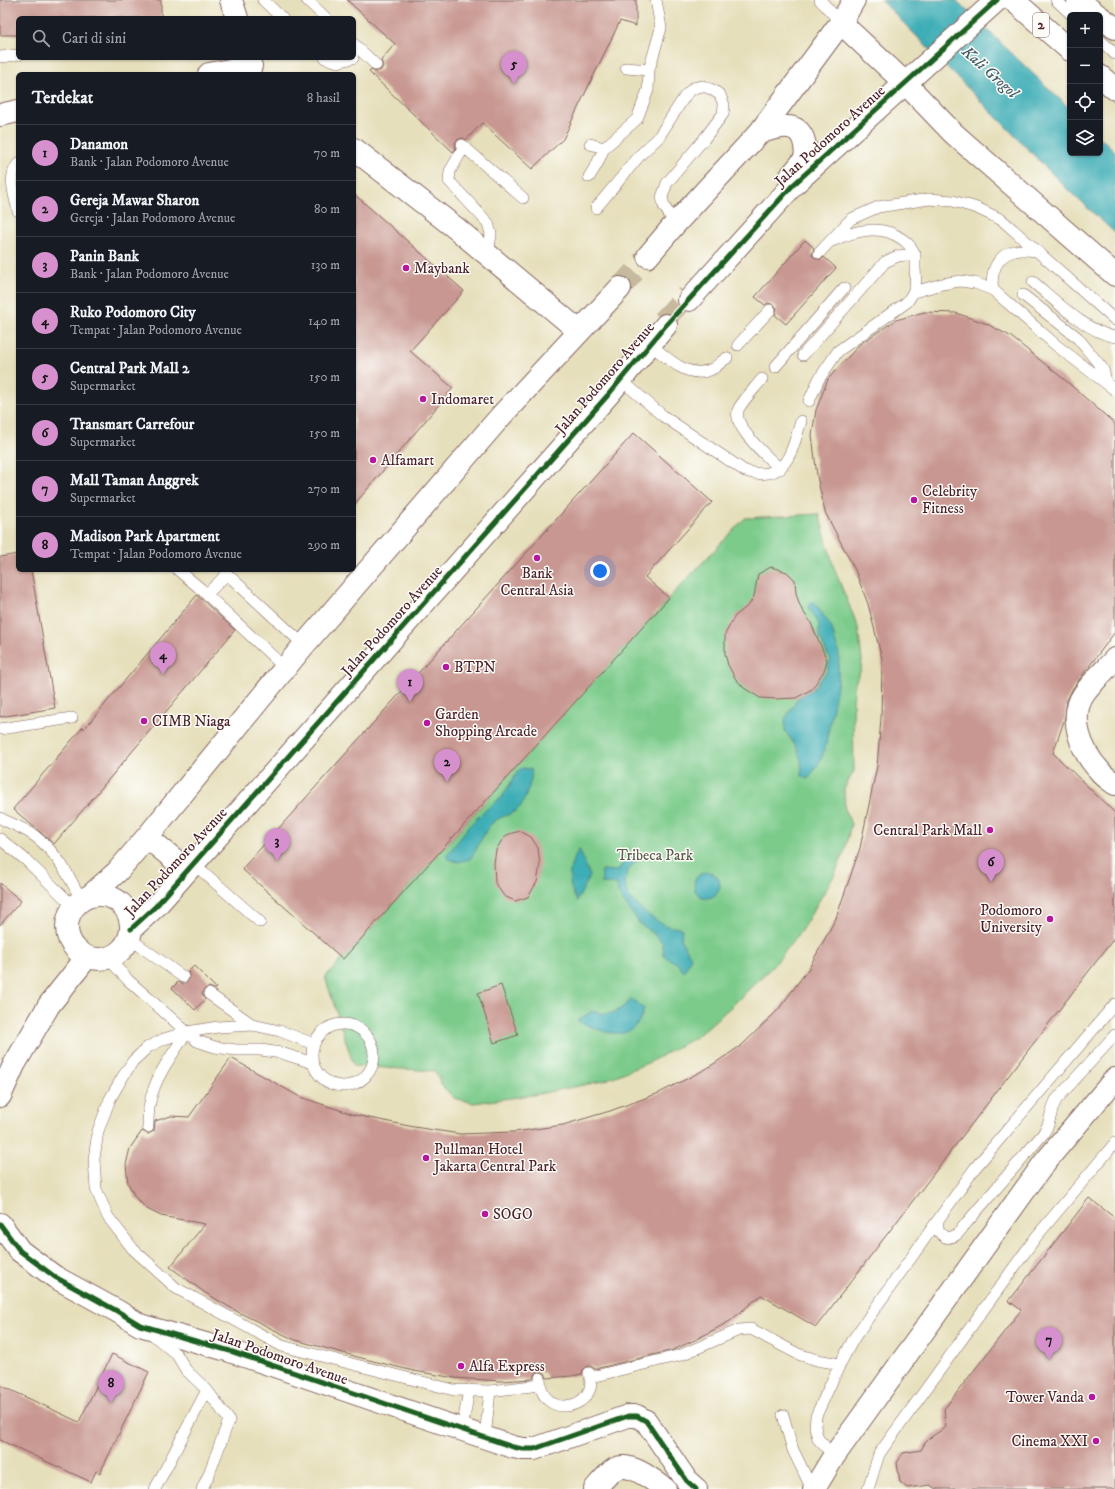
<!DOCTYPE html>
<html lang="id">
<meta charset="utf-8">
<style>
:root{--surface:#171b24;--page:#242831;--text:#f1f3f6;--muted:#9ea1a6;--line:#363941;--accent:#d690ce}
body{margin:0;font-family:"IM FELL DW Pica",serif;background:var(--page);color:var(--text)}
.controls{position:absolute;right:12px;top:12px;display:grid;overflow:hidden;border-radius:6px;box-shadow:0 1px 3px #0004}
.controls button{width:36px;height:36px;display:grid;place-items:center;padding:0;border:0;border-bottom:1px solid var(--line);background:var(--surface);color:var(--text);font:20px sans-serif}
.you{position:absolute;left:600px;top:571px;width:14px;height:14px;margin:-10px;border:3px solid #fff;border-radius:50%;background:#1a73e8;box-shadow:0 0 0 6px #1a73e833}
.badge{display:grid;place-items:center;width:26px;height:26px;border-radius:50%;background:var(--accent);color:#111;font-size:13px;font-weight:700}
.pin{position:absolute;translate:-50% -33px;filter:drop-shadow(0 1px 2px #0008)}
.pin::after{content:'';position:absolute;top:21px;width:14px;height:12px;background:inherit;clip-path:polygon(0 0,100% 0,50% 100%)}
.list{margin:0;padding:0;list-style:none}
h2{display:flex;justify-content:space-between;align-items:center;height:52px;margin:0;padding:0 16px;font-size:17px}
h2 small{font-size:13px;font-weight:400;color:var(--muted)}
.list li{display:grid;grid-template-columns:26px 1fr auto;gap:12px;align-items:center;box-sizing:border-box;height:56px;padding:0 16px;border-top:1px solid var(--line)}
.list b{display:block;font-size:15px;white-space:nowrap}
.list p{margin:0;font-size:13px;white-space:nowrap;color:var(--muted)}
.list em{font-size:13px;font-style:normal;color:var(--muted)}
.icon{flex:none;width:22px;height:22px;fill:none;stroke:currentColor;stroke-width:2;stroke-linecap:round;stroke-linejoin:round}
.map{position:relative;flex:none;width:1115px;height:1489px;overflow:hidden}
.search{position:absolute;background:var(--surface);box-shadow:0 1px 3px #0004;left:16px;top:16px;width:340px;height:44px;display:flex;align-items:center;gap:10px;box-sizing:border-box;padding:0 14px;border-radius:6px;color:var(--muted);font-size:15px}
.panel{position:absolute;background:var(--surface);box-shadow:0 1px 3px #0004;left:16px;top:72px;width:340px;height:500px;border-radius:6px}
.map>svg:first-child{display:block}
.green{fill:#7ccb8b;stroke:#63755b}
.water{fill:#3cadb6;stroke:#436670}
.building{fill:#c89791}
.lines{fill:none;stroke-linecap:round;stroke-linejoin:round}
.minor-tunnel{stroke:#c7b99e;stroke-width:22;stroke-dasharray:22 11;stroke-linecap:butt}
.service-casing{stroke:#81625d;stroke-width:12}
.minor-casing{stroke:#81625d;stroke-width:24}
.trunk-casing{stroke:#81625d;stroke-width:24}
.motorway-casing{stroke:#81625d;stroke-width:24}
.service{stroke:#fff;stroke-width:11}
.minor{stroke:#fff;stroke-width:22}
.trunk{stroke:#fff;stroke-width:22}
.motorway{stroke:#fff;stroke-width:22}
.cycleway-casing{stroke:#fdfcf7;stroke-width:8}
.cycleway{stroke:#1b5e20;stroke-width:5}
.poi-dot{fill:#b5179e;stroke:#fdfcf7;stroke-width:1.5}
.labels{text-anchor:middle;dominant-baseline:central;stroke-width:3;stroke-linejoin:round;paint-order:stroke}
.shield{fill:#fdfcf7;stroke:#806168;stroke-width:1}
.shield-label{font-size:14px;font-weight:bold;fill:#4a1f2b}
.street-label{font-size:15px;fill:#4a1f2b;stroke:#fdfcf7}
.poi-label{font-size:15px;fill:#4a1f2b;stroke:#fdfcf7;text-anchor:start}
.park-label{font-size:15px;fill:#5c5b4d;stroke:#fdfcf7}
.water-label{font-size:16px;font-style:italic;fill:#445f6a;stroke:#fdfcf7}
</style>
<div class="map">
<svg width="1115" height="1489" viewBox="0 0 1115 1489">
<rect width="100%" height="100%" fill="#fdfcf7"/>
<filter id="ink" filterUnits="userSpaceOnUse"><feTurbulence type="fractalNoise" baseFrequency=".025" numOctaves="2"/><feDisplacementMap in="SourceGraphic" scale="8" xChannelSelector="R" yChannelSelector="G"/><feConvolveMatrix kernelMatrix="1 2 1 2 8 2 1 2 1" color-interpolation-filters="sRGB"/></filter>
<filter id="wash" filterUnits="userSpaceOnUse"><feTurbulence type="fractalNoise" baseFrequency=".012" numOctaves="4" result="noise"/><feDisplacementMap in="SourceGraphic" scale="16" xChannelSelector="R" yChannelSelector="G"/><feGaussianBlur stdDeviation="0.9" result="paint"/><feColorMatrix in="noise" values="0 0 0 0 0 0 0 0 0 0 0 0 0 0 0 0 0 1.4 0 .05"/><feComposite in="paint" operator="in"/></filter>
<g filter="url(#wash)">
<rect width="100%" height="100%" fill="#e6dfbb"/>
<path class="green" d="M 819,514 L 834,568 L 858,627 L 862,660 L 861,670 L 855,683 L 853,702 L 854,771 L 844,789 L 845,810 L 851,824 L 844,853 L 835,874 L 801,931 L 775,964 L 733,1005 L 696,1037 L 650,1062 L 603,1081 L 539,1094 L 474,1103 L 454,1098 L 443,1087 L 435,1071 L 354,1066 L 325,977 L 359,942 L 651,617 L 655,616 L 669,598 L 745,518 Z"/>
<path class="water" d="M 881,0 L 956,0 L 1070,109 L 1070,153 L 1100,153 L 1100,137 L 1115,151 L 1115,233 L 1069,191 Z
M 812,602 L 814,602 L 831,626 L 839,654 L 838,681 L 825,749 L 820,761 L 809,778 L 807,779 L 802,776 L 801,761 L 797,748 L 785,731 L 785,719 L 798,698 L 814,688 L 827,671 L 830,660 L 819,636 L 819,625 L 816,618 L 808,608 Z
M 523,768 L 531,769 C 534,776 525,801 520,807 C 513,815 500,816 493,822 C 482,833 479,848 470,859 L 458,862 L 448,859 L 446,856 L 458,841 L 468,827 L 482,813 L 502,797 L 519,770 Z
M 579,849 L 590,876 L 577,901 C 566,881 568,867 579,849 Z
M 633,852 L 640,859 C 627,866 620,883 629,896 L 628,897 C 644,911 659,928 682,928 L 681,940 L 691,957 L 684,972 L 677,963 L 667,958 L 664,955 L 662,942 L 656,936 L 640,924 L 621,898 L 618,892 L 617,884 L 601,883 L 602,878 L 601,870 L 618,871 L 622,864 Z
M694 885a13 13 0 1 1 26 0a13 13 0 1 1-26 0Z
M 632,999 L 644,1009 C 633,1048 602,1031 577,1021 L 592,1011 C 611,1017 618,1012 632,999 Z"/>
<g id="blocks">
<path class="building" d="M 0,0 L 161,0 L 161,18 L 18,18 L 18,35 L 0,35 Z
M 347,0 L 636,0 L 636,26 L 620,21 L 563,139 L 532,169 L 482,123 L 466,140 L 463,138 L 457,140 L 455,143 L 456,148 L 453,152 L 369,72 L 371,70 L 375,72 L 381,70 L 383,66 L 381,60 L 395,44 Z
M 354,194 L 464,291 L 410,351 L 453,388 L 354,505 Z
M 805,240 L 814,248 L 812,255 L 815,258 L 821,260 L 824,257 L 836,268 L 786,324 L 775,315 L 777,308 L 774,305 L 768,303 L 765,305 L 755,297 Z
M 924,312 L 956,313 L 985,323 L 1010,336 L 1065,380 L 1115,424 L 1115,632 L 1073,688 L 1067,700 L 1065,718 L 1053,753 L 1115,813 L 1115,937 L 816,1327 L 761,1295 L 730,1321 L 695,1340 L 673,1350 L 595,1369 L 591,1366 L 588,1366 L 583,1370 L 582,1374 L 572,1376 L 547,1378 L 545,1373 L 539,1371 L 535,1373 L 533,1379 L 501,1381 L 455,1378 L 414,1371 L 369,1360 L 295,1340 L 238,1312 L 204,1292 L 170,1267 L 205,1224 L 161,1216 L 147,1209 L 135,1197 L 128,1183 L 126,1165 L 130,1148 L 142,1131 L 148,1134 L 154,1131 L 155,1121 L 171,1116 L 189,1117 L 231,1058 L 300,1097 L 355,1115 L 414,1127 L 460,1134 L 514,1132 L 563,1125 L 610,1111 L 659,1093 L 706,1069 L 742,1045 L 778,1010 L 809,968 L 836,918 L 860,848 L 877,766 L 881,719 L 882,659 L 868,604 L 855,570 L 825,512 L 817,476 L 812,435 L 816,410 L 828,379 L 860,344 L 896,320 Z
M 634,433 L 712,502 L 645,577 L 669,598 L 343,959 L 242,869 Z
M 18,554 L 18,570 L 31,570 L 55,708 L 0,717 L 0,557 Z
M 771,567 L 787,572 L 795,580 L 796,593 L 799,603 L 802,610 L 810,621 L 827,660 L 824,671 L 812,689 L 796,698 L 776,699 L 760,698 L 744,688 L 735,678 L 728,665 L 725,654 L 725,634 L 735,616 L 749,605 L 754,596 L 758,574 Z
M 197,595 L 235,630 L 54,844 L 13,809 L 83,727 L 84,729 Z
M 520,831 L 531,837 L 538,848 L 540,865 L 537,882 L 528,897 L 515,901 L 504,896 L 495,883 L 494,863 L 496,850 L 502,840 L 509,834 Z
M 0,883 L 21,901 L 0,925 Z
M 194,966 L 216,988 L 214,989 L 209,987 L 204,990 L 202,994 L 205,999 L 195,1010 L 172,988 L 178,982 L 183,984 L 188,981 L 190,977 L 188,972 Z
M 501,985 L 518,1035 L 494,1043 L 478,993 Z
M 1089,1198 L 1115,1218 L 1115,1489 L 936,1489 L 930,1485 L 907,1488 L 900,1482 L 897,1463 L 903,1453 L 921,1450 L 925,1443 L 931,1437 L 946,1427 L 944,1409 L 1021,1310 L 1009,1301 Z
M 112,1354 L 149,1372 L 100,1473 L 96,1471 L 91,1482 L 0,1440 L 0,1385 L 79,1422 Z"/>
</g>
</g>
<g filter="url(#ink)">
<use href="#blocks" fill-opacity="0" stroke="#81625d" stroke-width="1"/>
<g class="lines">
<path class="minor-tunnel" d="M 620,288 L 648,256
M 663,321 L 687,295"/>
<defs>
<path id="service" d="M 263,0 L 282,18
M 307,0 L 326,18
M 820,0 L 841,23
M 1056,0 L 1072,15
M 1100,40 L 1115,54
M 354,44 L 376,65
M 0,57 L 18,55
M 325,58 L 338,62 L 353,58
M 626,68 L 649,70
M 590,144 L 604,148
M 462,145 L 523,198
M 464,147 L 450,171 L 449,181 L 488,223 L 491,234 L 488,255
M 18,164 C 7,176 15,197 18,211
M 589,177 L 597,164 L 604,148 L 637,119 L 648,90 L 649,70 L 661,28 L 656,0
M 596,208 L 641,154 L 658,138 L 685,96 L 693,88 L 703,86 L 713,90 L 720,95 L 724,105 L 723,114 L 704,139 L 667,183 L 662,197 L 664,206 L 675,224
M 819,253 L 851,219 L 878,207 L 929,199 L 953,201 L 977,208 L 1002,220 L 1115,320
M 1033,282 C 1056,301 1085,331 1115,337
M 993,290 C 990,274 996,255 1015,251 C 1022,249 1029,250 1036,251
M 914,292 L 942,284 L 960,281 L 975,283 L 993,290 L 1057,346 L 1115,390
M 1023,295 L 1077,337 L 1103,369 L 1106,382
M 650,344 C 667,358 690,382 714,368 C 718,365 722,361 727,358
M 738,345 L 770,310
M 803,355 L 885,262 L 898,256 L 915,254
M 775,367 L 844,288
M 620,379 L 663,416 L 745,471 C 786,483 791,454 801,421
M 762,379 C 755,388 745,398 739,408 C 729,425 769,458 780,469
M 809,401 L 819,379 L 838,351 L 907,302 C 917,288 916,284 915,268 C 915,264 915,259 915,255 C 913,249 907,242 902,239 C 881,223 854,231 832,241
M 178,570 L 201,589 L 285,668
M 207,594 L 227,574 L 304,645
M 0,729 L 72,718
M 0,818 C 11,824 26,829 36,837 C 57,853 70,877 81,900
M 0,839 L 26,860 L 74,907
M 193,863 L 260,922
M 129,938 L 183,977
M 107,957 L 128,980 L 197,1041 L 215,1047 L 236,1050 L 261,1050 L 281,1053 L 313,1063
M 209,994 L 253,1025
M312 1055a31 31 0 1 1 62 0a31 31 0 1 1-62 0Z
M 314,1044 L 280,1031 L 253,1025 L 218,1027 L 187,1032 L 164,1039 L 148,1047 L 133,1061 L 122,1078 L 110,1099 L 98,1131 L 94,1159 L 96,1189 L 108,1217 L 133,1249 L 176,1288 L 282,1346 L 454,1390 L 490,1391 L 540,1385
M 148,1127 C 148,1119 148,1110 150,1102 C 155,1076 173,1054 187,1032
M 938,1221 C 936,1232 944,1242 956,1235 C 959,1233 961,1230 963,1227 L 1043,1134 L 1048,1125 L 1053,1107 L 1056,1100 L 1115,1035
M 152,1334 L 177,1355 L 186,1370 L 207,1390 L 229,1420 L 209,1474 L 202,1489
M 591,1377 L 681,1355 L 739,1330 L 751,1329 L 798,1354 L 817,1360 L 840,1364
M 540,1378 C 540,1423 602,1408 589,1373
M 783,1415 L 793,1450 L 812,1489
M 462,1430 L 469,1390
M 485,1437 L 490,1391
M 834,1456 L 818,1439 L 815,1427 L 816,1416 L 840,1364 L 854,1338 L 975,1168 L 1115,1004
M 155,1489 L 207,1390
M 868,1489 L 879,1454 L 1036,1237 L 1115,1143"/>
<path id="minor" d="M 231,0 L 237,18
M 841,23 L 906,84 L 953,133 L 1115,275
M 209,74 L 251,66
M 0,115 L 18,111
M 760,132 C 769,130 779,126 788,127 C 804,128 807,147 805,159 L 791,176
M 354,149 L 457,229 L 579,331
M 648,256 L 675,224 L 760,132 L 842,21 L 854,0
M 689,300 L 793,185 L 997,0
M 1115,659 C 1105,670 1093,681 1084,694 C 1068,717 1081,751 1099,770 C 1103,776 1110,780 1115,784
M 147,837 L 187,870
M67 927a32 32 0 1 1 64 0a32 32 0 1 1-64 0Z
M 90,896 L 117,872 L 147,837 L 304,645 L 501,416 L 620,288
M 131,929 L 156,906 L 608,395 L 666,325
M 0,1096 L 14,1065 L 49,1005 L 87,957
M 0,1224 L 20,1251 L 55,1277 L 117,1311 L 140,1325 L 230,1351 L 513,1447 L 523,1449 L 534,1449 L 628,1416 L 637,1416 L 646,1421 L 687,1481 L 696,1489
M 595,1489 C 601,1482 607,1474 615,1469 C 630,1461 653,1480 665,1489
M 814,1489 L 834,1456 L 1045,1162 L 1115,1079"/>
<path id="trunk" d="M 1013,0 L 1070,50
M 1100,76 L 1115,89"/>
<path id="motorway" d="M 1078,0 L 1097,15
M 1100,17 L 1115,28"/>
</defs>
<use href="#service" class="service-casing"/>
<use href="#minor" class="minor-casing"/>
<use href="#trunk" class="trunk-casing"/>
<use href="#motorway" class="motorway-casing"/>
<use href="#service" class="service"/>
<use href="#minor" class="minor"/>
<use href="#trunk" class="trunk"/>
<use href="#motorway" class="motorway"/>
<defs>
<path id="cycleway" d="M 131,929 L 156,906 L 608,395 L 666,325 L 793,185 L 997,0
M 0,1224 L 20,1251 L 55,1277 L 117,1311 L 140,1325 L 230,1351 L 513,1447 L 523,1449 L 534,1449 L 628,1416 L 637,1416 L 646,1421 L 687,1481 L 696,1489"/>
</defs>
<use href="#cycleway" class="cycleway-casing"/>
<use href="#cycleway" class="cycleway"/>
</g>
</g>
<g class="poi-dot">
<circle cx="406" cy="268" r="4"/>
<circle cx="423" cy="399" r="4"/>
<circle cx="373" cy="460" r="4"/>
<circle cx="914" cy="500" r="4"/>
<circle cx="537" cy="558" r="4"/>
<circle cx="446" cy="667" r="4"/>
<circle cx="144" cy="721" r="4"/>
<circle cx="427" cy="723" r="4"/>
<circle cx="990" cy="830" r="4"/>
<circle cx="1050" cy="919" r="4"/>
<circle cx="426" cy="1158" r="4"/>
<circle cx="485" cy="1214" r="4"/>
<circle cx="461" cy="1366" r="4"/>
<circle cx="1092" cy="1397" r="4"/>
<circle cx="1096" cy="1441" r="4"/>
</g>
<g class="labels">
<rect class="shield" x="1033" y="13" width="16" height="24" rx="3"/>
<g class="shield-label">
<text x="1041" y="25">2</text>
</g>
<g class="street-label">
<text transform="translate(830 136) rotate(-42)">Jalan Podomoro Avenue</text>
<text transform="translate(605 378) rotate(-49)">Jalan Podomoro Avenue</text>
<text transform="translate(392 621) rotate(-48)">Jalan Podomoro Avenue</text>
<text transform="translate(176 862) rotate(-47)">Jalan Podomoro Avenue</text>
<text transform="translate(280 1357) rotate(19)">Jalan Podomoro Avenue</text>
</g>
<g class="poi-label">
<text x="414" y="268">Maybank</text>
<text x="431" y="399">Indomaret</text>
<text x="381" y="460">Alfamart</text>
<text x="922" y="491">Celebrity<tspan x="922" dy="17">Fitness</tspan></text>
<text x="537" y="573" text-anchor="middle">Bank<tspan x="537" dy="17">Central Asia</tspan></text>
<text x="454" y="667">BTPN</text>
<text x="435" y="714">Garden<tspan x="435" dy="17">Shopping Arcade</tspan></text>
<text x="152" y="721">CIMB Niaga</text>
<text x="982" y="830" text-anchor="end">Central Park Mall</text>
<text x="1042" y="910" text-anchor="end">Podomoro<tspan x="1042" dy="17">University</tspan></text>
<text x="434" y="1149">Pullman Hotel<tspan x="434" dy="17">Jakarta Central Park</tspan></text>
<text x="493" y="1214">SOGO</text>
<text x="469" y="1366">Alfa Express</text>
<text x="1084" y="1397" text-anchor="end">Tower Vanda</text>
<text x="1088" y="1441" text-anchor="end">Cinema XXI</text>
</g>
<g class="park-label">
<text x="655" y="855">Tribeca Park</text>
</g>
<g class="water-label">
<text transform="translate(990 72) rotate(42)">Kali Grogol</text>
</g>
</g>
</svg>
<div class="controls">
<button>+</button>
<button>−</button>
<button><svg class="icon" aria-label="locate" viewBox="0 0 24 24"><circle cx="12" cy="12" r="6"/><path d="M12 2v4M12 18v4M2 12h4M18 12h4"/></svg></button>
<button><svg class="icon" aria-label="layers" viewBox="0 0 24 24"><path d="M12 4l9 5-9 5-9-5zM3 14l9 5 9-5"/></svg></button>
</div>
<div class="you"></div>
<div class="pin badge" style="left:410px;top:702px">1</div>
<div class="pin badge" style="left:447px;top:782px">2</div>
<div class="pin badge" style="left:277px;top:861px">3</div>
<div class="pin badge" style="left:163px;top:675px">4</div>
<div class="pin badge" style="left:514px;top:84px">5</div>
<div class="pin badge" style="left:991px;top:882px">6</div>
<div class="pin badge" style="left:1049px;top:1360px">7</div>
<div class="pin badge" style="left:111px;top:1403px">8</div>
<div class="search"><svg class="icon" aria-label="search" viewBox="0 0 24 24"><circle cx="10" cy="10" r="6"/><path d="M15 15l6 6"/></svg>Cari di sini</div>
<section class="panel">
<h2>Terdekat<small>8 hasil</small></h2>
<ul class="list">
<li><span class="badge">1</span><div><b>Danamon</b><p>Bank · Jalan Podomoro Avenue</p></div><em>70 m</em></li>
<li><span class="badge">2</span><div><b>Gereja Mawar Sharon</b><p>Gereja · Jalan Podomoro Avenue</p></div><em>80 m</em></li>
<li><span class="badge">3</span><div><b>Panin Bank</b><p>Bank · Jalan Podomoro Avenue</p></div><em>130 m</em></li>
<li><span class="badge">4</span><div><b>Ruko Podomoro City</b><p>Tempat · Jalan Podomoro Avenue</p></div><em>140 m</em></li>
<li><span class="badge">5</span><div><b>Central Park Mall 2</b><p>Supermarket</p></div><em>150 m</em></li>
<li><span class="badge">6</span><div><b>Transmart Carrefour</b><p>Supermarket</p></div><em>150 m</em></li>
<li><span class="badge">7</span><div><b>Mall Taman Anggrek</b><p>Supermarket</p></div><em>270 m</em></li>
<li><span class="badge">8</span><div><b>Madison Park Apartment</b><p>Tempat · Jalan Podomoro Avenue</p></div><em>290 m</em></li>
</ul>
</section>
</div>
